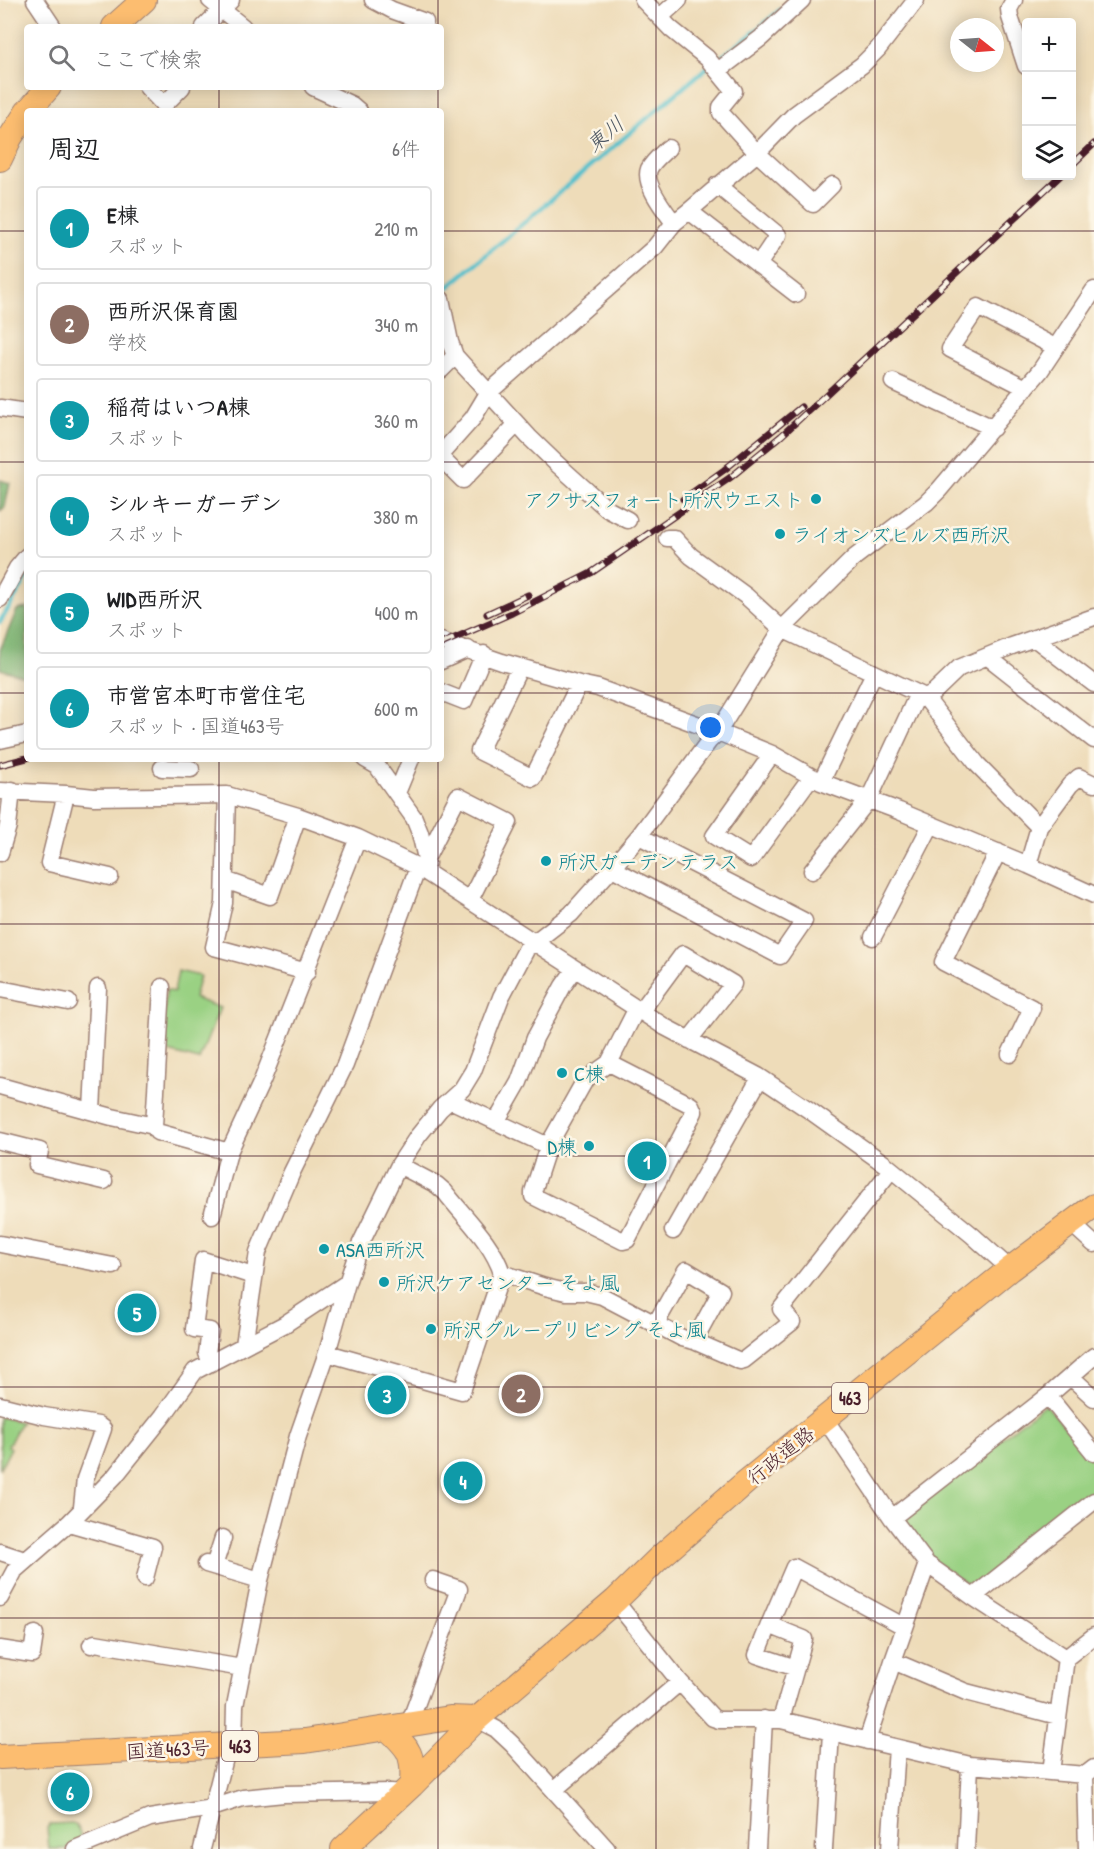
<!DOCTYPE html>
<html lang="ja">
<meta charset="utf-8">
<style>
:root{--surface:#fff;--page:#f2f2f2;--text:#202124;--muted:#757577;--line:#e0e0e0;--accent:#7c3aed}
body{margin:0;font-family:"Patrick Hand","Klee One",sans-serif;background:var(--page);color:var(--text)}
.controls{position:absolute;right:18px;top:18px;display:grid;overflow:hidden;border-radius:6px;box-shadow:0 3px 15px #0003}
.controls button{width:54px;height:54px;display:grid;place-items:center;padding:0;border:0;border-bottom:2px solid var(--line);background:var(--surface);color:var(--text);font:30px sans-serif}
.compass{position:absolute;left:950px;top:18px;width:54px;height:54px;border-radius:50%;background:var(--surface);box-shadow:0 3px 15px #0003;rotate:107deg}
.you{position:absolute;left:711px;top:728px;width:21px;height:21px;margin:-15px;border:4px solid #fff;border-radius:50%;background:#1a73e8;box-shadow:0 0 0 9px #1a73e833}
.badge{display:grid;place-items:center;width:39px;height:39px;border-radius:50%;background:var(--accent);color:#fff;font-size:20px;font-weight:700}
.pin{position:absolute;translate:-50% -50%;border:3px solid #fff;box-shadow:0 2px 6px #0006}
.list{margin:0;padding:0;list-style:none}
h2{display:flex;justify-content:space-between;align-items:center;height:78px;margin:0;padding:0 24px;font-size:26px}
h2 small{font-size:20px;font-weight:400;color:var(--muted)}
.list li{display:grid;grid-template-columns:39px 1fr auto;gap:18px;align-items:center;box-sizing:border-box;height:84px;margin:0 12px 12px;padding:0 12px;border:2px solid var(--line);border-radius:6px}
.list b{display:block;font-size:22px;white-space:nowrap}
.list p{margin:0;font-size:20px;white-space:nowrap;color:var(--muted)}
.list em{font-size:20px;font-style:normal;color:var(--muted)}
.icon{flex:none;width:33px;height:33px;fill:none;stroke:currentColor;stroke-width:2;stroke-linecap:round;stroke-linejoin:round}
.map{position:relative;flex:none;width:1094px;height:1849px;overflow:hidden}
.search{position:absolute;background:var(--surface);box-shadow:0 3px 15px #0003;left:24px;top:24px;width:420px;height:66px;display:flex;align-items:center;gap:15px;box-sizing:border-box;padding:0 21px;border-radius:6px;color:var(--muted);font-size:22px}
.panel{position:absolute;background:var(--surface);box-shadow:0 3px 15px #0003;left:24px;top:108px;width:420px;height:654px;border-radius:6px}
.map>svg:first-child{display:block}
.green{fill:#9ad183;stroke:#727857;stroke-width:1.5}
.forest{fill:#7bb371;stroke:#62694e;stroke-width:1.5}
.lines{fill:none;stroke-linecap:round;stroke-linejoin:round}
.stream{stroke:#53c0cc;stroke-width:4.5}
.minor-casing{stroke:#9c7e72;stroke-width:19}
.highway-casing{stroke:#9c7e72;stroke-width:26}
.minor{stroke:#fff;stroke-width:16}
.highway{stroke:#fcbd6f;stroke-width:24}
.rail-casing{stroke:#4a1f2b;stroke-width:7}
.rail{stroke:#fcf5e5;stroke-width:4.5;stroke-dasharray:14;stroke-linecap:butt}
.grid{fill:none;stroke:#4a1f2b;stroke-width:1.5;stroke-opacity:0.55}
.culture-dot{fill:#0f9aa8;stroke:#fcf5e5;stroke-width:2}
.labels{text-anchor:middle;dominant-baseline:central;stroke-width:5;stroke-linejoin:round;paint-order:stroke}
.shield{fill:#fcf5e5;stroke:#7f5f63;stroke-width:1.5}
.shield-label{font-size:18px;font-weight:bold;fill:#4a1f2b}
.culture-label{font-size:20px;fill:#0d838f;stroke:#fcf5e5;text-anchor:start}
.street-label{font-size:20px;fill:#4a1f2b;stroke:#fcf5e5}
.water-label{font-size:21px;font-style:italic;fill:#4d5763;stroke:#fcf5e5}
</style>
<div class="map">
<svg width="1094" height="1849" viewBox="0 0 1094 1849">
<rect width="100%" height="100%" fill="#fcf5e5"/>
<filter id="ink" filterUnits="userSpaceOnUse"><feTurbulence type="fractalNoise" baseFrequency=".0167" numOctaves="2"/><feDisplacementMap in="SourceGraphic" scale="12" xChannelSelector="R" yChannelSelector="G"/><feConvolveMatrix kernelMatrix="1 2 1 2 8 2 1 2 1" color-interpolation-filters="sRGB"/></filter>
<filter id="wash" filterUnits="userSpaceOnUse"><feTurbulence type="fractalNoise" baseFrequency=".008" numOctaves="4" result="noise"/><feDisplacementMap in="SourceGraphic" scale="24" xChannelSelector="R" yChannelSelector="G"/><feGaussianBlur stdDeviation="1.35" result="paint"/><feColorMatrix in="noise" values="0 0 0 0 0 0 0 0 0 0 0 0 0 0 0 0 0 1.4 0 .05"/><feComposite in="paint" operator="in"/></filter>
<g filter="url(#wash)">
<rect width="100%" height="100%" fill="#eedcb9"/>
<path class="green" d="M 178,971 L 200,976 L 194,998 L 220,1008 L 199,1060 L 161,1050 L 166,990 L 174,992 Z
M 1045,1404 L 1094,1459 L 1094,1492 L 978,1584 L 970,1586 L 933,1561 L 904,1521 L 906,1514 Z
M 0,1417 L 21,1422 L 8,1446 L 11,1448 L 0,1469 Z
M 73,1823 L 76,1825 L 82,1837 L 80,1842 L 65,1849 L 49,1849 L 47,1828 L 51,1824 Z"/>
<path class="forest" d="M 0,480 L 10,483 L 5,507 L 0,511 Z
M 27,608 L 27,677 L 0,669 L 0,650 L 17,610 Z"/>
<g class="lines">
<path class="stream" d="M 441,293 L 704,70 L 752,34 L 780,10
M 0,622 L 27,578"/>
</g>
</g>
<g filter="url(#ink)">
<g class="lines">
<defs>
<path id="minor" d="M 35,0 L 53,27
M 210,0 L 243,27
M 373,0 L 392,10 L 425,22
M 643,0 L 671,29 L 707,58 L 734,91 L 721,107 L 721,113 L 757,153 L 794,115 L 862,65 L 878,49 L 916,0
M 1014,0 L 1009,9 L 1010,17 L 1026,66
M 660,17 L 679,0
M 204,27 L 231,0
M 719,70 L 761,38 L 802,0
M 147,87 L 164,105 L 182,87
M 313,87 L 352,105 L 359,111
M 668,148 C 662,154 653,161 649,169 C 643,184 666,212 674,223
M 717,185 L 778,235 L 758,265
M 796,294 L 689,211 L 757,153 L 813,204 L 832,185
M 441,299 L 450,342 L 455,356 L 529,437 L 556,463 L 607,509 L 628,520
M 441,370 L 455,356
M 893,382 L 993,428
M 1026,388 L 950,349 L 978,307 L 1055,347
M 0,408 L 27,412
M 441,454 L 473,418 L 488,393 L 655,247 L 674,223 L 689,211
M 441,458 L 463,480 L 517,424
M 667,538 L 674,538 L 691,556 L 746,596 L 782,629 L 925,697 L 977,764 L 1039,827 L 1070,785 L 1079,777 L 1094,784
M 0,599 L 17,568 L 27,556
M 1034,638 L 1094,684
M 441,641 L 502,662 L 579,684 L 598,688 L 718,732 L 772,754 L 821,782 L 899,811 L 1028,865 L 1094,895
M 988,657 L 1094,740
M 441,661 L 468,649
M 520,667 L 479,751 L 533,778 L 579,684
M 441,692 L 464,701 L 484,654
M 925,697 L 933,693 L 959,668 L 1012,646 L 1094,617
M 0,740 L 27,734
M 772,754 L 714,836 L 751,859 L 811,777
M 365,759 L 377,766 L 414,818 L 420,833 L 427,863
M 162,768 L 191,769
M 821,782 L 874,673
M 0,791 L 66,794 L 94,797 L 227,795 L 298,816 L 358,838 L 418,867 L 665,1027 L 758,1076 L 809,1110 L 886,1165 L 972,1235 L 1010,1269
M 397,793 L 411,759
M 66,794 L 49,863 L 110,877
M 227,795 L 224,903 L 214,947 L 307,972
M 998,852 L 943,962 L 1032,1008 L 1010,1054
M 0,853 L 8,826 L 12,790
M 426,859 L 458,796 L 509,822 L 470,900
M 1028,865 L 1039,827
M 612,868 L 780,956 L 804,921 L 639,836
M 812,871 L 869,799 L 918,694
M 225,880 L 270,896 L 298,816
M 873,937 L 931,825
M 0,989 L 68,1002
M 641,1011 L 683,954 L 733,984 L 689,1040
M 609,1063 L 585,1080 L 548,1146 L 533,1192 L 533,1196 L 623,1241 L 627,1240 L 694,1112 L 691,1105 L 609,1063 L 637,1008
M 0,1086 L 112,1117 L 154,1126 L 157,1132 L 229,1152
M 450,1100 L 548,1146
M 92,1111 L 98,988
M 496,1122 L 519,1082 L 535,1038 L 563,986 L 575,969
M 154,1126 L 162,987
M 0,1141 L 40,1151 L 37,1165 L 104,1181
M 399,1165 L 437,1185 L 445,1192 C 464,1217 492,1242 502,1273 L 545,1287 L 566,1292 L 585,1292 L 602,1296 L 682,1338 L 694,1341 L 740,1361 L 744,1360 L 792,1322 L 781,1309 L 891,1170
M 212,1216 L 229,1152 L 262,1081 L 358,838
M 1072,1224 L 1094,1244
M 673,1231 L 760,1078
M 0,1244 L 113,1266
M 655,1325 L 686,1270 L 721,1291 L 694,1341
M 244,1345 L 258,1252 L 292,1172 L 345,1065 L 418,867
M 327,1353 L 462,1391 L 502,1273
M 211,1363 L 207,1353 L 210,1331 L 194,1329 L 203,1260 L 253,1276
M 1071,1377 L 1094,1398
M 1048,1396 L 1094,1453
M 0,1405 L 44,1416 L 98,1425 L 103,1429 L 85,1479 L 82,1507
M 892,1518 L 1048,1396 L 1094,1356
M 69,1523 L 153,1547 L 145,1578
M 0,1552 L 25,1560
M 206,1564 L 260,1580
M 927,1564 L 973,1597 L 1094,1501
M 214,1566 L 223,1538
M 973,1597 L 1066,1658 L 1051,1772
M 0,1598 L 15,1570 L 69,1523 L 115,1476 L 163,1416 L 195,1371 L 285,1324 L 347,1283 L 360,1245 L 399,1165 L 418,1136 L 440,1109 L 462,1089 L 473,1071 L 501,997 L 527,948 L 571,914 L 612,868 L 639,836 L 709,741 L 718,732 L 782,629 L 855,557 L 926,503 L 939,490 L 1040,371 L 1094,290
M 615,1601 L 680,1682 L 713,1718 L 719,1720 L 781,1720 L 970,1765 L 966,1849
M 769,1625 L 757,1655 L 796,1668
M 91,1645 L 95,1643 L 242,1668
M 0,1649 L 32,1654 L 35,1634
M 1066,1658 L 1094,1636
M 893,1661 L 905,1627
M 477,1719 L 496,1729 L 512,1744 L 607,1849
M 781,1720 L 804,1639 L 769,1625 L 794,1567 L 905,1627 L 927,1564 L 892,1518 L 825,1419
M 409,1724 L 459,1589 L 433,1580
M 867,1741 L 893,1661 L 966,1692 L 1058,1716
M 234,1746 L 235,1706 L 260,1580 L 298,1436 L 327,1353 L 347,1283
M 970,1765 L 1085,1775 L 1094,1768
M 1085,1775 L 1087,1849
M 554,1790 L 680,1682
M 75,1849 L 150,1818 L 212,1808 L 243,1798 L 284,1794 L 390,1792 L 403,1793
M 202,1849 L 228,1746
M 757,1849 L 764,1719
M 824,1849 L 831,1732
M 890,1849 L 897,1748"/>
<path id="highway" d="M 114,27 L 144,0
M 28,111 L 49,87
M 0,159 L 10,138 L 27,112
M 388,1729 C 410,1749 414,1755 412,1785
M 0,1757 L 305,1741 L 450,1718 L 477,1719
M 343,1849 L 412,1785 L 477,1719 L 615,1601 L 658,1559 L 746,1482 L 1010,1269 L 1094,1206"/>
</defs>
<use href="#minor" class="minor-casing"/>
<use href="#highway" class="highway-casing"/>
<use href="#minor" class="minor"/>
<use href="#highway" class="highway"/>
<defs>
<path id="rail" d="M 1072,165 L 1094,144
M 683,499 L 724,470 L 801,407
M 487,614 L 528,595
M 441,644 L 512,613 L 591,573 L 731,477 L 781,436 L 819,401 L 1060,176
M 0,765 L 27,758"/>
</defs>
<use href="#rail" class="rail-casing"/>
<use href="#rail" class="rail"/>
</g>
</g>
<path class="grid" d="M 219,0 L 219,27M 438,0 L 438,27M 656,0 L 656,1849M 875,0 L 875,1849M 219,87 L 219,111M 438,87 L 438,111M 0,231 L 27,231M 441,231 L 1094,231M 0,462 L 27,462M 441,462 L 1094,462M 0,693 L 27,693M 441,693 L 1094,693M 219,759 L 219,1849M 438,759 L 438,1849M 0,924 L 1094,924M 0,1156 L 1094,1156M 0,1387 L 1094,1387M 0,1618 L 1094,1618"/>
<g class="culture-dot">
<circle cx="816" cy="499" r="6"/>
<circle cx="780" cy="534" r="6"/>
<circle cx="546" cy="861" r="6"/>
<circle cx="562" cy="1073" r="6"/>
<circle cx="589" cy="1146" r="6"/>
<circle cx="324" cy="1249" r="6"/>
<circle cx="384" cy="1282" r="6"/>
<circle cx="431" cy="1329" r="6"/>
</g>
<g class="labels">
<g class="shield">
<rect x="832" y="1383" width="36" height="30" rx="4.5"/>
<rect x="222" y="1731" width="36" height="30" rx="4.5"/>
</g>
<g class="shield-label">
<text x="850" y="1398">463</text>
<text x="240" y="1746">463</text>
</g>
<g class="culture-label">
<text x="804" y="499" text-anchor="end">アクサスフォート所沢ウエスト</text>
<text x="792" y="534">ライオンズヒルズ西所沢</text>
<text x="558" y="861">所沢ガーデンテラス</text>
<text x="574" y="1073">C棟</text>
<text x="577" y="1146" text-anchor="end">D棟</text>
<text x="336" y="1249">ASA西所沢</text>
<text x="396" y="1282">所沢ケアセンター そよ風</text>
<text x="443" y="1329">所沢グループリビング そよ風</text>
</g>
<g class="street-label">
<text transform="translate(780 1455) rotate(-39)">行政道路</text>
<text transform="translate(168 1749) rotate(-3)">国道463号</text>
</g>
<g class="water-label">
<text transform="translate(605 134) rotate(-40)">東川</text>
</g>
</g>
</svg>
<div class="controls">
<button>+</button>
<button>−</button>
<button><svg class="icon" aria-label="layers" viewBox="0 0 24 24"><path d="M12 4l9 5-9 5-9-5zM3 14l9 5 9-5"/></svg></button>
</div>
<svg class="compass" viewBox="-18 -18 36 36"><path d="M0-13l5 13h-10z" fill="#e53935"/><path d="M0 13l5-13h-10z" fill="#757577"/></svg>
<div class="you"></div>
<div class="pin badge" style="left:647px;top:1161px;background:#0f9aa8">1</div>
<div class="pin badge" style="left:521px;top:1394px;background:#8d6e63">2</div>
<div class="pin badge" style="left:387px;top:1395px;background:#0f9aa8">3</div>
<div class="pin badge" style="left:463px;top:1481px;background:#0f9aa8">4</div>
<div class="pin badge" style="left:137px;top:1313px;background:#0f9aa8">5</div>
<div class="pin badge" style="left:70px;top:1792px;background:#0f9aa8">6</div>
<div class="search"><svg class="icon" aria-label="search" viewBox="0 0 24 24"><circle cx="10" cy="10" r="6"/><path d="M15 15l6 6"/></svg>ここで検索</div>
<section class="panel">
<h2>周辺<small>6件</small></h2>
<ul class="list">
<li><span class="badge" style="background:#0f9aa8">1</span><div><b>E棟</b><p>スポット</p></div><em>210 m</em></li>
<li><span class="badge" style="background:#8d6e63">2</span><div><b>西所沢保育園</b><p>学校</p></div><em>340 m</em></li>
<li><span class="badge" style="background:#0f9aa8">3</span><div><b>稲荷はいつA棟</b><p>スポット</p></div><em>360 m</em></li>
<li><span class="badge" style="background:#0f9aa8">4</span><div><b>シルキーガーデン</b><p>スポット</p></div><em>380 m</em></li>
<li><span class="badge" style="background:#0f9aa8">5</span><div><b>WID西所沢</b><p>スポット</p></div><em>400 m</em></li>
<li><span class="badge" style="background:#0f9aa8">6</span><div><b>市営宮本町市営住宅</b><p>スポット · 国道463号</p></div><em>600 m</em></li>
</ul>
</section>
</div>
